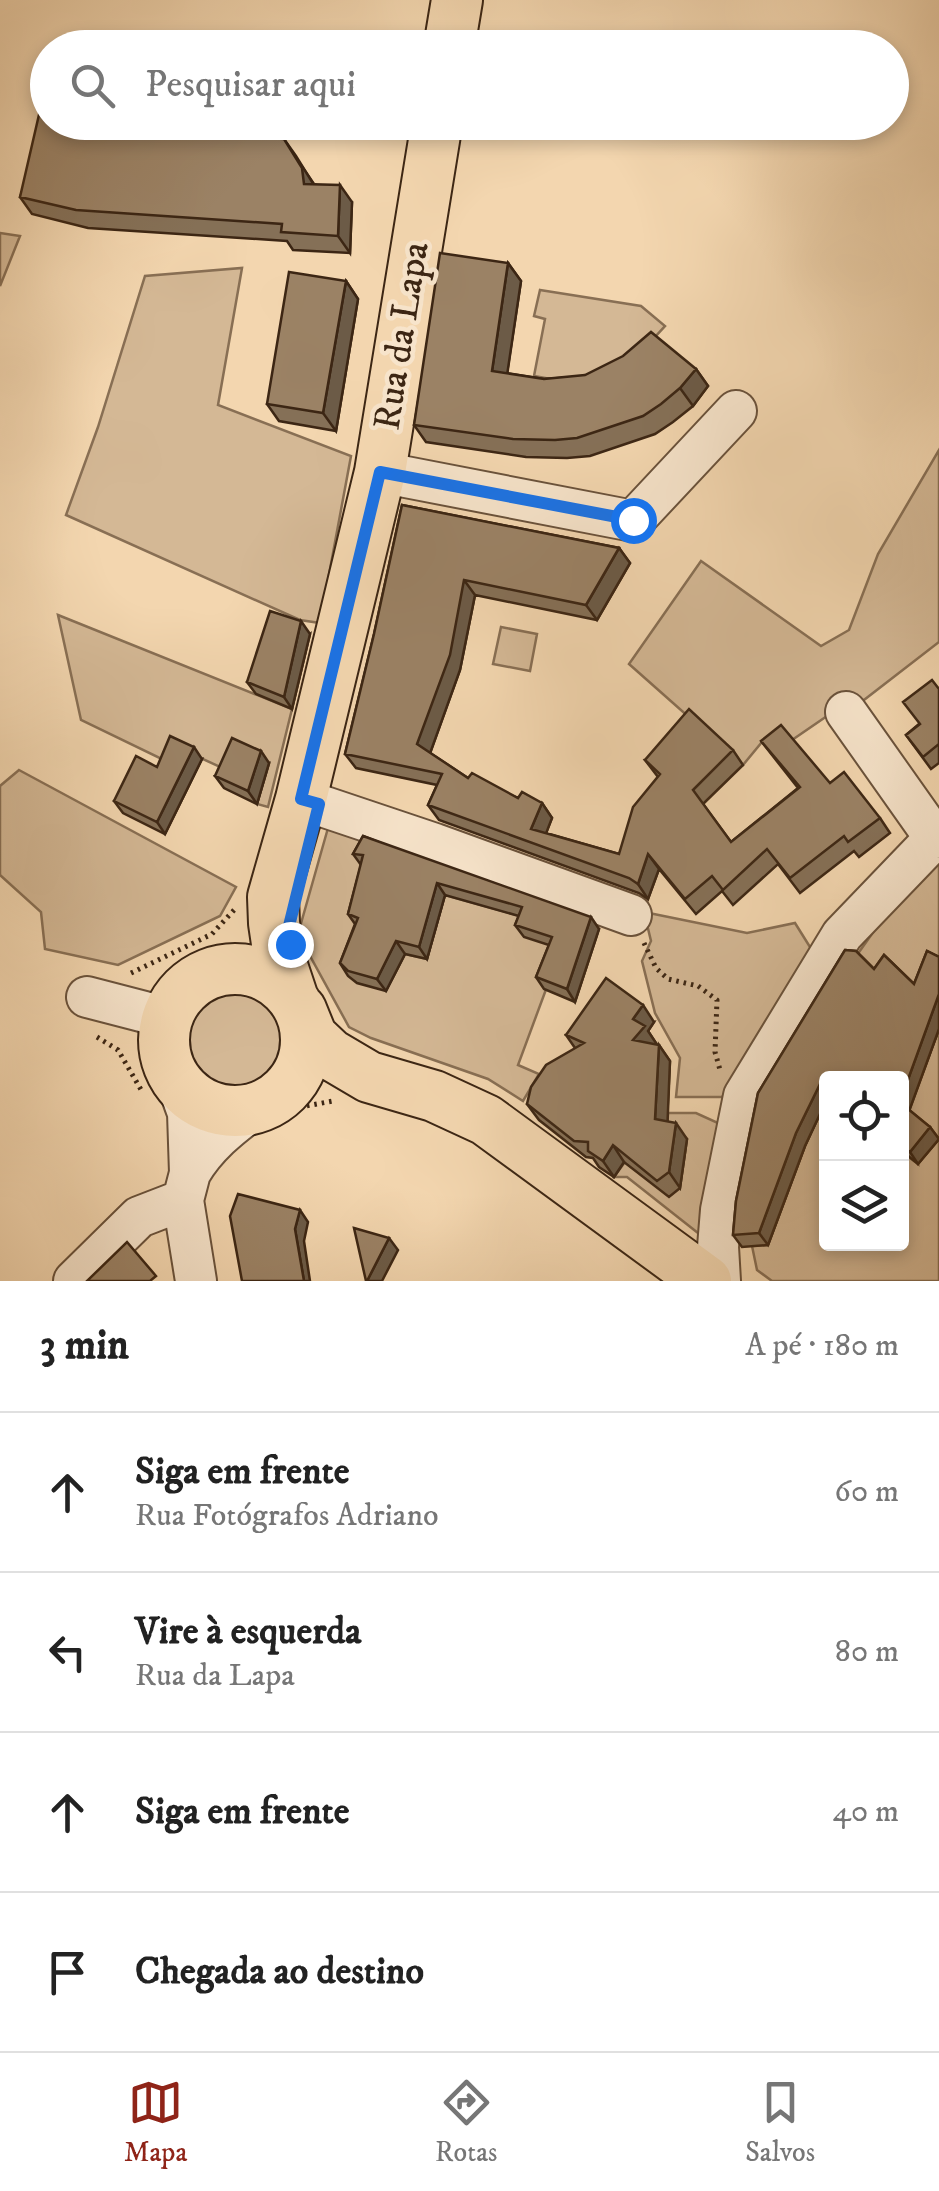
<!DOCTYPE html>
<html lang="pt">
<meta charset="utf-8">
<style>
:root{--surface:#fff;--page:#f2f2f2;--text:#222;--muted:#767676;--line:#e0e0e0;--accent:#8f2418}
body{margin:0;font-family:"IM FELL DW Pica",serif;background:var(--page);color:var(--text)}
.controls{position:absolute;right:30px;bottom:30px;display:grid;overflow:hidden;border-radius:10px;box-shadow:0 5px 15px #0003}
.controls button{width:90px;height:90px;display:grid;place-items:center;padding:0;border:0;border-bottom:2px solid var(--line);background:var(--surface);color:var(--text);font:50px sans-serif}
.stop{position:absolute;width:30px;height:30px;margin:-22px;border:8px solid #1a73e8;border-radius:50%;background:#fff}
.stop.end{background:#1a73e8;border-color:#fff;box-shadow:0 2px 10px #0008}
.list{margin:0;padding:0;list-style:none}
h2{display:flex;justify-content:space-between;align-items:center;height:130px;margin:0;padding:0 40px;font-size:42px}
h2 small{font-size:32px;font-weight:400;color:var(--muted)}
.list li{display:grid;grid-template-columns:65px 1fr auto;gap:30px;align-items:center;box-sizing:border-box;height:160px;padding:0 40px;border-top:2px solid var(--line)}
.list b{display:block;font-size:38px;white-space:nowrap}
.list p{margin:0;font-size:32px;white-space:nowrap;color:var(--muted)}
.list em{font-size:32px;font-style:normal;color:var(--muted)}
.icon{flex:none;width:55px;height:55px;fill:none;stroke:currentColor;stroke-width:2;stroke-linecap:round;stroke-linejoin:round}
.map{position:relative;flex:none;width:939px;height:1281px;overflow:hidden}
.search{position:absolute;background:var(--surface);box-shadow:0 5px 15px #0003;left:30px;right:30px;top:30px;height:110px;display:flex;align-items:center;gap:25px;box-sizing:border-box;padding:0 35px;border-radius:55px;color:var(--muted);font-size:38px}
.sheet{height:770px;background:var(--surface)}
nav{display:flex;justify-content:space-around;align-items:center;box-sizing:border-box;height:140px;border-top:2px solid var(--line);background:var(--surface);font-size:28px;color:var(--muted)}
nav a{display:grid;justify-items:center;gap:5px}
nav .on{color:var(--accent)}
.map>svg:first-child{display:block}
.green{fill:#d4b895;stroke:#886f54;stroke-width:2.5}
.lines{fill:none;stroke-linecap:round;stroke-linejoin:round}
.minor-casing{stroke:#6a523b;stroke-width:44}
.major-casing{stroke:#3c2614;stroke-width:54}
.path{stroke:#3c2614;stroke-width:5;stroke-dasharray:2.5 5;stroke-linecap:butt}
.minor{stroke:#f7e4cb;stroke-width:40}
.major{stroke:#f3d6af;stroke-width:50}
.wall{fill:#857057;stroke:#3c2614;stroke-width:2.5}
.shaded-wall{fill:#6c5b47;stroke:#3c2614;stroke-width:2.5}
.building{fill:#9b8265;stroke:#3c2614;stroke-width:2.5}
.route{stroke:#1a73e8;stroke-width:12}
.labels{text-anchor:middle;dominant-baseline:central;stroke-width:9;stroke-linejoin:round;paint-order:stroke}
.street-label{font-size:38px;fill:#3c2614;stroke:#f7e4cb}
</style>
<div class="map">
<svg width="939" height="1281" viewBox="0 0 939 1281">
<rect width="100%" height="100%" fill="#f3d6af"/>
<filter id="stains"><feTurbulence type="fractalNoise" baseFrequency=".002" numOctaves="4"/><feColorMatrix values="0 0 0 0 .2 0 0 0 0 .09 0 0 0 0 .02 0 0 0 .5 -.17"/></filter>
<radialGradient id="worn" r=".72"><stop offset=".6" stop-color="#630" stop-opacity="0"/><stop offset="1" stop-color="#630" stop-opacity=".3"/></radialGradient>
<path class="green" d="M 0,233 L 20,236 L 0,286 Z
M 242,268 L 218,405 L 351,456 L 320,623 L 300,620 L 66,515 L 98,427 L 145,276 Z
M 540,290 L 641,306 L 665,326 L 642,351 L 617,368 L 562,381 L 534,376 L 545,319 L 534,316 Z
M 939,450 L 939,642 L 860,703 L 852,695 L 827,716 L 792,740 L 762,742 L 743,765 L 629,664 L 701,561 L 821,646 L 849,630 L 878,554 Z
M 58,615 L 292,709 L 268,807 L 257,804 L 269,764 L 231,772 L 179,748 L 172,764 L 81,720 Z
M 501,627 L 537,634 L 530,671 L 493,664 Z
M 19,770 L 236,887 L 220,916 L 118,965 L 45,949 L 41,912 L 0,875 L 0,786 Z
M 328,828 L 374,844 L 405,954 L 427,959 L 445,895 L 531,919 L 561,949 L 518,1065 L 539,1074 L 523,1101 L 488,1079 L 371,1038 L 349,1027 L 298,934 Z
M 939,859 L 939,966 L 905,1042 L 883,981 L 852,962 L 874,931 Z
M 644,912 L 747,933 L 795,923 L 815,955 L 738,1081 L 722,1097 L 676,1097 L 680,1058 L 655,1013 L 642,961 L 651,941 Z
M180 1040a53 53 0 1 1 106 0a53 53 0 1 1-106 0Z
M 939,1029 L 939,1281 L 772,1281 L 757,1270 L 752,1246 L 768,1245 L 805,1146 L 826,1101 L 826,1244 L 902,1244 L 902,1152 L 918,1164 L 908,1114 Z
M 668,1113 L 696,1113 L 718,1123 L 705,1225 L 698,1233 L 627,1177 L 614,1177 L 625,1162 L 667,1135 Z"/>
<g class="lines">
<defs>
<path id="minor" d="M 380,472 L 633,521 L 736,411
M 846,712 L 935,838
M 301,799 L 435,844 L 631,915
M 87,997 L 168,1018
M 176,1080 L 188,1113 L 190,1173 L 183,1200 L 196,1281
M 190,1173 C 206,1146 229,1127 254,1109
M 74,1281 L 139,1217 L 183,1200
M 720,1281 L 718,1247 L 721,1210 L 744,1096 L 842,935 L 939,834"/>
<path id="major" d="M 449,48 L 457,0
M164 1040a71 71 0 1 1 142 0a71 71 0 1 1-142 0Z
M 292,996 L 279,957 L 274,923 L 273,897 L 301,799 L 380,472 L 437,122
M 301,1010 L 312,1037 L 330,1054 L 369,1077 L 434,1096 L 486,1120 L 706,1281"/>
</defs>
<use href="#minor" class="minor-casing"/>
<use href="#major" class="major-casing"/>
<path class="path" d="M 644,943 L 656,968 L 668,979 L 698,986 L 717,1000 L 715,1052 L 720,1070
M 131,973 L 212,934 L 235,909
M 97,1037 L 118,1050 L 143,1093
M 286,1114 L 306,1106 L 333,1101"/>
<use href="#minor" class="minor"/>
<use href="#major" class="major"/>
</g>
<path class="wall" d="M 48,122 L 277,122 L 284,132 L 283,139 L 314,184 L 352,202 L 350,253 L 293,250 L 287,241 L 88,228 L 32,214 L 20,197 Z
M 508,263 L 521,281 L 507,373 L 544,379 L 696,369 L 708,386 L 693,406 L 673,422 L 655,434 L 590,456 L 567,458 L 526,457 L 426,442 L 414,425 Z
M 346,281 L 358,299 L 336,431 L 279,421 L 267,404 Z
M 402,505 L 619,548 L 630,563 L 597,620 L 475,595 L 460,670 L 430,753 L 468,778 L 518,798 L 542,803 L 552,818 L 546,833 L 619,854 L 658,777 L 645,760 L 733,750 L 743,765 L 703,804 L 731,842 L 798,788 L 761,741 L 830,783 L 880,818 L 890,833 L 859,857 L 854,851 L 800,893 L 778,864 L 733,905 L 722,891 L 696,914 L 659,869 L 648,899 L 639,893 L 439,820 L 428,805 L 437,785 L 356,768 L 345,754 L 374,634 Z
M 310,634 L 292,709 L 256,694 L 247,682 Z
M 939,689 L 939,763 L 931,769 L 906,735 L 919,724 Z
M 202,759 L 165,834 L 123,813 L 114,801 L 157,767 Z
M 269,763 L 257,804 L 224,788 L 215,776 Z
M 363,836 L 599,929 L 575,1002 L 544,989 L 536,977 L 549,945 L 524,937 L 515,925 L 519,916 L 445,895 L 427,959 L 405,954 L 386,991 L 357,983 L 348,976 L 340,963 L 355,924 L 348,914 L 361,865 L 353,854 Z
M 845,950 L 856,951 L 874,969 L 884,955 L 914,984 L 927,951 L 939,957 L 939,1029 L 909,1110 L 930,1127 L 939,1139 L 918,1164 L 902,1151 L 902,1078 L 826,1078 L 826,1101 L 805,1146 L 768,1245 L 742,1247 L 733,1235 L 736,1201 L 758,1093 Z
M 654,1022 L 648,1031 L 656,1043 L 655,1044 L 659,1045 L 670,1061 L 667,1121 L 687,1139 L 680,1188 L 669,1197 L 624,1162 L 614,1177 L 599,1167 L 593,1158 L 586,1157 L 539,1120 L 527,1104 L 575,1048 L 566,1035 Z"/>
<path class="shaded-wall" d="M 271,122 L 277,122 L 284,132 L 281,156 L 269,138 Z
M 284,139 L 296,156 L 314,185 L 304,184 Z
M 340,185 L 352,202 L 350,253 L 338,236 Z
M 508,263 L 521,281 L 505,389 L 492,371 Z
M 346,281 L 358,299 L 336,431 L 323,413 Z
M 696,369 L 708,386 L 693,406 L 680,388 Z
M 619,548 L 630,563 L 597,620 L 586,605 Z
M 464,580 L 475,595 L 460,670 L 428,759 L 417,744 Z
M 301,621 L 310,634 L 292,709 L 284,697 Z
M 194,747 L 202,759 L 165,834 L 157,822 Z
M 261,751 L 269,763 L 257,804 L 248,791 Z
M 542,803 L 552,818 L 542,844 L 531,829 Z
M 648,854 L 659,869 L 648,899 L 638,884 Z
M 437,883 L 445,895 L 427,959 L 419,947 Z
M 591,917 L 599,929 L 575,1002 L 567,989 Z
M 396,941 L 405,954 L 386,991 L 377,979 Z
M 939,994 L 939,1029 L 908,1114 L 902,1105 L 902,1096 Z
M 643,1005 L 654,1022 L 648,1031 L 656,1043 L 644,1056 L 633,1040 L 633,1019 Z
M 659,1045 L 670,1061 L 667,1135 L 655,1119 Z
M 821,1082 L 826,1090 L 826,1101 L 805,1146 L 768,1245 L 759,1233 L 796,1133 Z
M 676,1123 L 687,1139 L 680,1188 L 669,1172 Z
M 930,1127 L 939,1139 L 918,1164 L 910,1152 Z
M 613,1145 L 624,1162 L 614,1177 L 603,1161 Z
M 300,1210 L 308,1222 L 304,1241 L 310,1281 L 304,1281 L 295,1229 Z
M 389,1238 L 398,1250 L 382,1281 L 367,1281 Z"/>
<path class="building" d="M 41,106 L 48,108 L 48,122 L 271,122 L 269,138 L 284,139 L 302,168 L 304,184 L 340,185 L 338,236 L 281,232 L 282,224 L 76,210 L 20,197 Z
M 440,253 L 508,263 L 492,371 L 544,379 L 585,375 L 623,356 L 651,332 L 696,369 L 680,388 L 661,404 L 643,416 L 577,438 L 555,440 L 513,439 L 414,425 Z
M 289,272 L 346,281 L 323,413 L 267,404 Z
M 402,505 L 619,548 L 586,605 L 464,580 L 450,655 L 417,744 L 468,778 L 472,773 L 518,798 L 522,792 L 542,803 L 531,829 L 619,854 L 633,807 L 660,774 L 645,760 L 689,709 L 733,750 L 693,790 L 731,842 L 800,787 L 761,741 L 781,725 L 830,783 L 844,772 L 880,818 L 848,842 L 844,836 L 790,878 L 767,849 L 723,890 L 712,876 L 685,899 L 648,854 L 638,884 L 629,878 L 428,805 L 442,774 L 345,754 L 374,634 Z
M 270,611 L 301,621 L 284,697 L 247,682 Z
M 932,680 L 939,689 L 939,744 L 923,757 L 906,735 L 920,724 L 903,702 Z
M 170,736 L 194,747 L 157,822 L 114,801 L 136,756 L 157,767 Z
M 232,738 L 261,751 L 248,791 L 215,776 Z
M 363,836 L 591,917 L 567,989 L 536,977 L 552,937 L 515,925 L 522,907 L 437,883 L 419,947 L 396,941 L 377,979 L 348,971 L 340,963 L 358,918 L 348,914 L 363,855 L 353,854 Z
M 845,950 L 856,951 L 874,969 L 884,955 L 914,984 L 927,951 L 939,957 L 939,994 L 902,1096 L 902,1078 L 826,1078 L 826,1086 L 821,1082 L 796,1133 L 759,1233 L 733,1235 L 736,1201 L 758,1093 Z
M 606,978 L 643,1005 L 633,1019 L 645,1026 L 633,1040 L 659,1045 L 655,1119 L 676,1123 L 669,1172 L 657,1181 L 613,1145 L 603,1161 L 588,1151 L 588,1142 L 574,1141 L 527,1104 L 531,1087 L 546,1065 L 584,1043 L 566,1035 Z
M 902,1104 L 930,1127 L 910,1152 L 902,1146 Z
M 238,1194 L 300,1210 L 295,1229 L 304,1281 L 242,1281 L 230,1216 Z
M 354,1228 L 389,1238 L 367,1281 L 366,1281 Z
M 127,1242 L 156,1276 L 150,1281 L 87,1281 Z"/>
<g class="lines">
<path class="route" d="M 290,944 L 289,926 L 319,804 L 301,799 L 380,472 L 633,520"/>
</g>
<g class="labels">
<g class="street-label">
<text transform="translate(402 336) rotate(-81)">Rua da Lapa</text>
</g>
</g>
<rect width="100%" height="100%" filter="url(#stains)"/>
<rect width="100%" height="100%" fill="url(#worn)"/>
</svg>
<div class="controls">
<button><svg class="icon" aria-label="locate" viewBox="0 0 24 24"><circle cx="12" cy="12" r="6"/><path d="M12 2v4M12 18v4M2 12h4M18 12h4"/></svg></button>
<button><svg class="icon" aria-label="layers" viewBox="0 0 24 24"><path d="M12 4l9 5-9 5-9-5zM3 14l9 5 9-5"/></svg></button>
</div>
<div class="stop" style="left:633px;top:520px"></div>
<div class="stop end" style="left:290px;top:944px"></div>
<div class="search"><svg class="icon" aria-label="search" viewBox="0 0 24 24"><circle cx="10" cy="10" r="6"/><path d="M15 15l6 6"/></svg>Pesquisar aqui</div>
</div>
<section class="sheet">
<h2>3 min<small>A pé · 180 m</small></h2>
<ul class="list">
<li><svg class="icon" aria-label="ahead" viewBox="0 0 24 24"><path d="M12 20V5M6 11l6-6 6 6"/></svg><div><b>Siga em frente</b><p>Rua Fotógrafos Adriano</p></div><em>60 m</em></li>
<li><svg class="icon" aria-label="left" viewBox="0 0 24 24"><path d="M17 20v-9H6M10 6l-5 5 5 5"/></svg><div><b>Vire à esquerda</b><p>Rua da Lapa</p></div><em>80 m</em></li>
<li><svg class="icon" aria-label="ahead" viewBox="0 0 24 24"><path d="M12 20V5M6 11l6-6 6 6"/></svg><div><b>Siga em frente</b></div><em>40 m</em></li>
<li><svg class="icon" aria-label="arrive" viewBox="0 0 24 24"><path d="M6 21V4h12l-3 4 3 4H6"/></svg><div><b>Chegada ao destino</b></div></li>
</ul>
</section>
<nav>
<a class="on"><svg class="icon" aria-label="map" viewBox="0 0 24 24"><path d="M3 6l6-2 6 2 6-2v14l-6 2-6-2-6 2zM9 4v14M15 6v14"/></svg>Mapa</a>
<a><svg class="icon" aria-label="directions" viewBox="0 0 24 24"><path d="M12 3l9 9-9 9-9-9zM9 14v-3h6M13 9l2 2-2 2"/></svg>Rotas</a>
<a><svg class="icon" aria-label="saved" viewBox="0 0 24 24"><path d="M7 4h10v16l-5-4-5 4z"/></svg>Salvos</a>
</nav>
